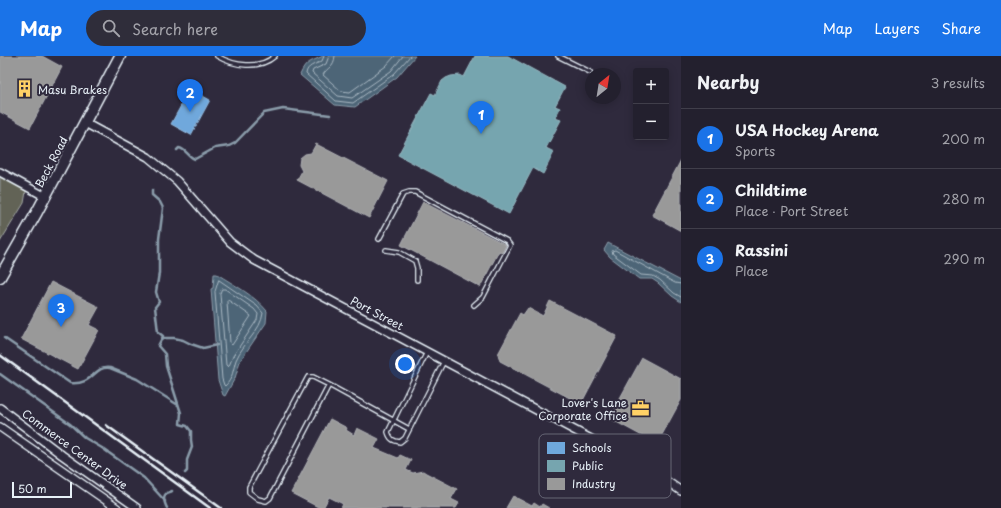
<!DOCTYPE html>
<meta charset="utf-8">
<style>
:root{--surface:#23202e;--page:#2f2d3a;--text:#f1f3f6;--muted:#a3a3aa;--line:#403e4a;--accent:#1a73e8}
body{margin:0;font-family:"Playpen Sans",sans-serif;background:var(--page);color:var(--text)}
.controls{position:absolute;right:12px;top:12px;display:grid;overflow:hidden;border-radius:4px;box-shadow:0 2px 10px #0003}
.controls button{width:36px;height:36px;display:grid;place-items:center;padding:0;border:0;border-bottom:1px solid var(--line);background:var(--surface);color:var(--text);font:20px sans-serif}
.compass{position:absolute;left:585px;top:12px;width:36px;height:36px;border-radius:50%;background:var(--surface);box-shadow:0 2px 10px #0003;rotate:30deg}
.scale{position:absolute;left:12px;bottom:10px;width:60px;box-sizing:border-box;padding-left:4px;border:2px solid #e8f1f8;border-top:0;font-size:11px;line-height:14px;white-space:nowrap;color:#e8f1f8;-webkit-text-stroke:3px #2f2a3d;paint-order:stroke}
.you{position:absolute;left:405px;top:308px;width:14px;height:14px;margin:-10px;border:3px solid #fff;border-radius:50%;background:#1a73e8;box-shadow:0 0 0 6px #1a73e833}
.badge{display:grid;place-items:center;width:26px;height:26px;border-radius:50%;background:var(--accent);color:#fff;font-size:13px;font-weight:700}
.pin{position:absolute;translate:-50% -33px;filter:drop-shadow(0 1px 2px #0008)}
.pin::after{content:'';position:absolute;top:21px;width:14px;height:12px;background:inherit;clip-path:polygon(0 0,100% 0,50% 100%)}
.list{margin:0;padding:0;list-style:none}
h2{display:flex;justify-content:space-between;align-items:center;height:52px;margin:0;padding:0 16px;font-size:17px}
h2 small{font-size:13px;font-weight:400;color:var(--muted)}
.list li{display:grid;grid-template-columns:26px 1fr auto;gap:12px;align-items:center;box-sizing:border-box;height:60px;padding:0 16px;border-top:1px solid var(--line)}
.list b{display:block;font-size:15px;white-space:nowrap}
.list p{margin:0;font-size:13px;white-space:nowrap;color:var(--muted)}
.list em{font-size:13px;font-style:normal;color:var(--muted)}
.icon{flex:none;width:22px;height:22px;fill:none;stroke:currentColor;stroke-width:2;stroke-linecap:round;stroke-linejoin:round}
.map{position:relative;flex:none;width:681px;height:452px;overflow:hidden}
header{display:flex;align-items:center;gap:24px;box-sizing:border-box;height:56px;padding:0 20px;background:var(--accent);color:#fff}
header strong{font-size:19px}
nav{display:flex;gap:22px;margin-inline-start:auto;font-size:14px}
.search{width:280px;height:36px;background:var(--page);display:flex;align-items:center;gap:10px;box-sizing:border-box;padding:0 14px;border-radius:22px;color:var(--muted);font-size:15px}
main{display:flex}
aside{flex:1;background:var(--surface)}
.map>svg:first-child{display:block}
.green{fill:#626456;stroke:#a5aaa7}
.water{fill:#4d6577;stroke:#8b9dab}
.schools{fill:#6fa8dc;stroke:#93bee4}
.public{fill:#76a5af;stroke:#98bcc5}
.industry{fill:#999;stroke:#b1b3b6}
.lines{fill:none;stroke-linecap:round;stroke-linejoin:round}
.shore{stroke:#aab9c4;stroke-width:1}
.stream{stroke:#8b9dab;stroke-width:2.5}
.lane-casing{stroke:#e8f1f8;stroke-width:6}
.street-casing{stroke:#e8f1f8;stroke-width:10}
.secondary-casing{stroke:#e8f1f8;stroke-width:13}
.lane{stroke:#2f2a3d;stroke-width:3.5}
.street{stroke:#2f2a3d;stroke-width:7}
.secondary{stroke:#2f2a3d;stroke-width:10}
.rail{stroke:#e8f1f8;stroke-width:2.5}
.labels{text-anchor:middle;dominant-baseline:central;stroke-width:4;stroke-linejoin:round;paint-order:stroke}
.poi-label{font-size:11px;fill:#e8f1f8;stroke:#2f2a3d;text-anchor:start}
.street-label{font-size:11px;fill:#e8f1f8;stroke:#2f2a3d}
.key{fill:#2f2a3d;stroke:#666675;stroke-width:1}
.key-label{font-size:11px;fill:#e8f1f8}
</style>
<header>
<strong>Map</strong>
<div class="search"><svg class="icon" aria-label="search" viewBox="0 0 24 24"><circle cx="10" cy="10" r="6"/><path d="M15 15l6 6"/></svg>Search here</div>
<nav><a>Map</a><a>Layers</a><a>Share</a></nav>
</header>
<main>
<div class="map">
<svg width="681" height="452" viewBox="0 0 681 452">
<rect width="100%" height="100%" fill="#2f2a3d"/>
<filter id="ink" filterUnits="userSpaceOnUse"><feTurbulence type="fractalNoise" baseFrequency=".025" numOctaves="2"/><feDisplacementMap in="SourceGraphic" scale="8" xChannelSelector="R" yChannelSelector="G"/><feConvolveMatrix kernelMatrix="1 2 1 2 8 2 1 2 1" color-interpolation-filters="sRGB"/></filter>
<g filter="url(#ink)">
<path class="green" d="M 0,116 L 27,130 L 24,147 L 0,186 Z"/>
<path class="water" d="M 323,0 L 415,0 L 397,21 L 355,51 L 335,49 L 300,19 C 306,5 311,6 323,0 Z
M 608,187 L 681,225 L 681,246 L 672,240 L 658,227 L 652,223 L 639,223 L 610,201 L 604,194 Z
M 214,218 L 217,218 C 234,229 254,239 267,255 L 266,267 L 240,305 L 235,322 L 225,340 L 223,339 L 218,324 L 211,233 L 213,232 Z"/>
<path class="schools" d="M 190,33 L 210,44 L 191,79 L 171,68 Z"/>
<path class="public" d="M 475,0 L 508,0 L 565,31 L 555,50 L 560,52 L 555,62 L 561,64 L 546,92 L 554,96 L 543,118 L 533,112 L 509,158 L 398,99 L 431,37 L 435,39 L 442,25 L 446,22 L 451,20 L 460,19 L 464,21 Z"/>
<path class="industry" d="M 0,0 L 42,0 L 62,11 L 30,72 L 0,56 Z
M 316,88 L 388,125 L 369,162 L 297,124 L 302,115 L 299,109 L 300,102 L 305,98 L 311,97 Z
M 681,104 L 681,175 L 652,159 Z
M 423,146 L 506,189 L 502,197 L 499,195 L 480,231 L 401,189 Z
M 51,226 L 99,251 L 89,269 L 99,274 L 78,313 L 21,283 Z
M 550,245 L 617,280 L 581,348 L 500,305 L 498,298 L 520,257 L 523,259 L 528,252 L 543,260 Z
M 642,302 L 681,323 L 681,344 L 657,388 L 609,362 Z
M 330,363 L 347,372 L 346,374 L 354,379 L 357,372 L 379,383 L 374,392 L 398,402 L 400,399 L 411,404 L 406,414 L 413,417 L 423,415 L 426,417 L 457,433 L 451,443 L 459,447 L 456,452 L 341,452 L 343,448 L 329,441 L 323,452 L 320,452 L 291,437 Z
M 513,440 L 532,450 L 534,447 L 540,451 L 542,448 L 549,452 L 506,452 Z"/>
<g class="lines">
<path class="shore" d="M 324,0 L 322,5 C 315,9 307,9 306,18 L 336,45 L 353,47 L 394,18 L 410,0
M 329,0 L 326,8 L 313,14 L 312,17 L 338,40 L 352,42 L 391,15 L 403,0
M 335,0 C 334,12 327,11 323,19 L 341,35 L 350,36 L 386,10 L 395,0
M 219,224 L 257,250 L 263,257 C 261,275 243,287 236,304 C 233,313 233,323 225,330 L 224,329 L 222,323 L 215,236 Z
M 681,228 L 675,227 L 615,194 L 612,195 L 613,198 L 641,219 L 653,220 L 660,224 L 674,237 L 681,241
M 222,233 L 225,233 L 254,253 L 258,258 L 257,264 L 233,300 L 229,310 L 228,311 L 226,309 L 220,238 Z
M 228,244 L 251,260 L 232,289 L 230,287 L 227,246 Z"/>
<path class="stream" d="M 177,94 L 179,92 C 186,93 188,101 195,103 L 215,92 L 229,90 L 235,87 L 264,57 L 283,53 L 330,59
M 152,134 L 152,139 L 160,146 L 163,152 L 159,183 L 159,217 L 156,236 L 159,246 L 155,251 L 158,276 L 163,280 L 162,282
M 4,282 L 70,327 C 93,330 94,309 110,312 L 137,323 L 178,349
M 162,282 L 158,290 L 165,298 L 166,310 L 181,357 L 180,368 L 187,370 L 191,375 L 191,384 L 192,391 L 187,404 L 187,415 L 185,417
M 162,282 L 174,282 L 183,284 L 191,288 L 203,292 L 217,289
M 0,318 L 70,368 L 85,382 L 102,392 L 144,422 L 165,445
M 167,452 C 165,448 162,440 167,437 C 169,436 171,436 172,435"/>
<defs>
<path id="lane" d="M 217,0 C 234,10 259,14 275,0
M 558,0 L 590,16
M 379,183 L 403,138 L 409,136 L 415,136 L 507,185 L 510,189 L 508,193 L 483,241 L 474,249
M 386,194 L 399,196 L 415,205 L 417,212 L 417,224
M 427,296 L 388,376 C 390,383 393,385 400,386 L 405,382 L 444,305
M 329,329 L 313,321 L 308,321 L 249,431 L 249,436 L 258,443 L 266,445 L 270,442 L 329,329 L 409,373"/>
<path id="street" d="M 85,67 L 148,101 L 177,125 L 230,186 L 254,204 L 655,417 L 681,435
M 0,116 L 46,141
M 0,352 L 62,399 L 137,452
M 0,371 L 117,452"/>
<path id="secondary" d="M 0,221 L 37,156 L 120,0"/>
</defs>
<use href="#lane" class="lane-casing"/>
<use href="#street" class="street-casing"/>
<use href="#secondary" class="secondary-casing"/>
<use href="#lane" class="lane"/>
<use href="#street" class="street"/>
<use href="#secondary" class="secondary"/>
<path class="rail" d="M 0,299 L 210,452
M 106,369 L 221,452"/>
</g>
</g>
<defs>
<symbol id="building-bare" viewBox="-9 -9 18 18"><path d="M-4-6H4V6H1V3H-1V6H-4ZM-2.5-4.3h1.7v1.8h-1.7ZM.8-4.3h1.7v1.8H.8ZM-2.5-1h1.7V.8h-1.7ZM.8-1h1.7V.8H.8Z" fill="#ffd166" stroke="#2f2a3d" stroke-width="2.5" paint-order="stroke"/></symbol>
<symbol id="office-bare" viewBox="-9 -9 18 18"><path d="M-6-3h4V-5.5h4V-3h4V5H-6ZM-1-4.5V-3h2v-1.5ZM-6 0V1H6V0Z" fill="#ffd166" stroke="#2f2a3d" stroke-width="2.5" paint-order="stroke"/></symbol>
</defs>
<g fill-rule="evenodd">
<use href="#building-bare" x="12" y="20" width="25" height="25"/>
<use href="#office-bare" x="628" y="340" width="25" height="25"/>
</g>
<g class="labels">
<g class="poi-label">
<text x="38" y="33">Masu Brakes</text>
<text x="627" y="346" text-anchor="end">Lover's Lane<tspan x="627" dy="13">Corporate Office</tspan></text>
</g>
<g class="street-label">
<text transform="translate(51 106) rotate(-62)">Beck Road</text>
<text transform="translate(377 257) rotate(28)">Port Street</text>
<text transform="translate(75 393) rotate(36)">Commerce Center Drive</text>
</g>
</g>
<rect x="539" y="378" width="132" height="64" rx="6" class="key"/>
<rect x="547" y="386" width="18" height="12" fill="#6fa8dc"/>
<rect x="547" y="404" width="18" height="12" fill="#76a5af"/>
<rect x="547" y="422" width="18" height="12" fill="#999"/>
<g class="key-label">
<text x="572" y="396">Schools</text>
<text x="572" y="414">Public</text>
<text x="572" y="432">Industry</text>
</g>
</svg>
<div class="controls">
<button>+</button>
<button>−</button>
</div>
<svg class="compass" viewBox="-18 -18 36 36"><path d="M0-13l5 13h-10z" fill="#e53935"/><path d="M0 13l5-13h-10z" fill="#a3a3aa"/></svg>
<div class="scale">50 m</div>
<div class="you"></div>
<div class="pin badge" style="left:481px;top:78px">1</div>
<div class="pin badge" style="left:190px;top:56px">2</div>
<div class="pin badge" style="left:61px;top:271px">3</div>
</div>
<aside>
<h2>Nearby<small>3 results</small></h2>
<ul class="list">
<li><span class="badge">1</span><div><b>USA Hockey Arena</b><p>Sports</p></div><em>200 m</em></li>
<li><span class="badge">2</span><div><b>Childtime</b><p>Place · Port Street</p></div><em>280 m</em></li>
<li><span class="badge">3</span><div><b>Rassini</b><p>Place</p></div><em>290 m</em></li>
</ul>
</aside>
</main>
